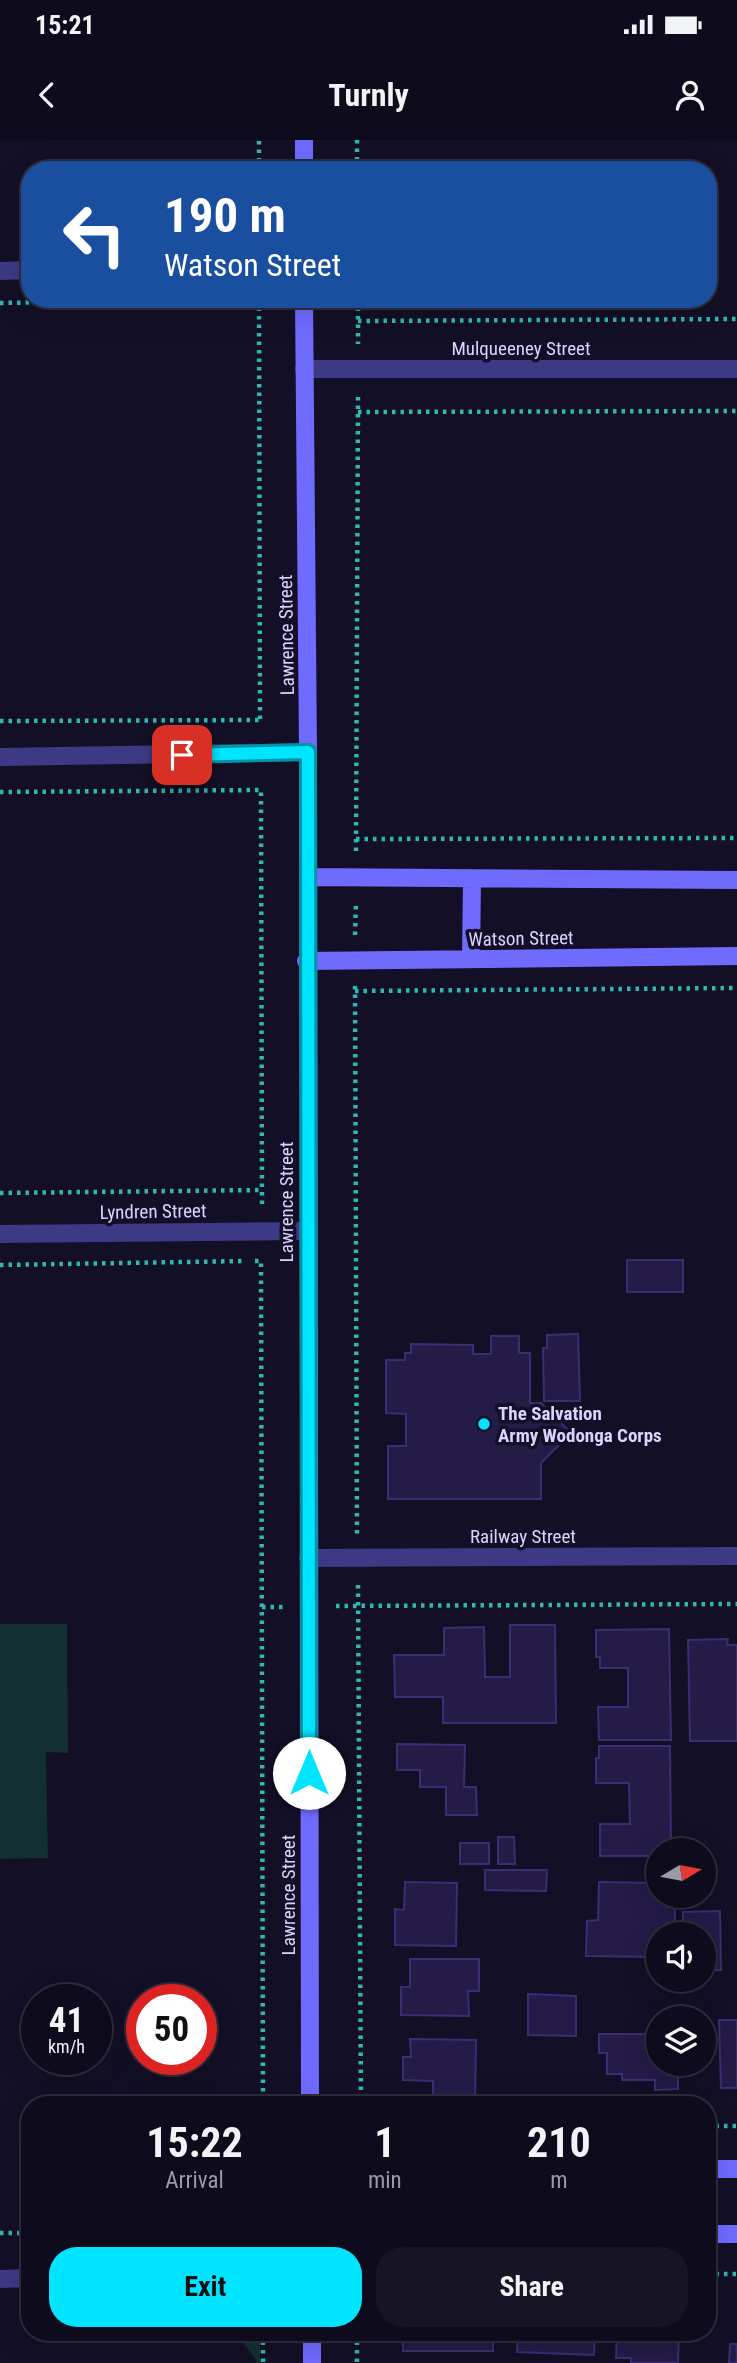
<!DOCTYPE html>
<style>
body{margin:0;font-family:"Roboto Condensed",sans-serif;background:#171425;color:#f1f3f6;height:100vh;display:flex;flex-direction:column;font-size:26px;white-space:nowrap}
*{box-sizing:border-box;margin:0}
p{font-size:23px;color:#9b9ba3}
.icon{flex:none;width:38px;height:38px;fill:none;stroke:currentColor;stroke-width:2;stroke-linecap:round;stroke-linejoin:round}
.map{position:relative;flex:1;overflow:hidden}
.details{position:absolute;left:21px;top:1956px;width:695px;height:245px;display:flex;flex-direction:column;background:#0e0b1c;border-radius:28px;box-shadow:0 7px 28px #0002,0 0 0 2px #2e2b3b}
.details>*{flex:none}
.hud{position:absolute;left:21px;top:21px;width:696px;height:147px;border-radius:28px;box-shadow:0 7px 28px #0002,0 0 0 2px #2e2b3b;background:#1a4fa0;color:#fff;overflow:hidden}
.needle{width:46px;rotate:80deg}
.tools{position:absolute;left:646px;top:1698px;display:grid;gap:14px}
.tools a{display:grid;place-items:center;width:70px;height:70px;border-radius:50%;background:#0e0b1c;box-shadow:0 7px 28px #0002,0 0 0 2px #2e2b3b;font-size:35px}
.speed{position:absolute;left:21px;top:1844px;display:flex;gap:14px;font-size:35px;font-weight:700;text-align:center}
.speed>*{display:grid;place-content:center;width:91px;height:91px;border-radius:50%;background:#0e0b1c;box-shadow:0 7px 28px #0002,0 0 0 2px #2e2b3b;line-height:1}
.speed small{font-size:18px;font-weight:400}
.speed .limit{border:10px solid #d22;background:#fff;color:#111}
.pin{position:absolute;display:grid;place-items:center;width:60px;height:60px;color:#fff;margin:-30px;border-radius:14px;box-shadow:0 4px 10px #0006}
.me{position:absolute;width:77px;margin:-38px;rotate:0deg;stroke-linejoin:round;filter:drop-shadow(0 0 5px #0008)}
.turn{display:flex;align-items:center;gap:24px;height:147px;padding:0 28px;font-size:32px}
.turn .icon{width:91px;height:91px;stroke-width:2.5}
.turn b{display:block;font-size:49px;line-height:60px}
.eta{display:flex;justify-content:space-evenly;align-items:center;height:119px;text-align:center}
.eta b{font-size:42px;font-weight:700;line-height:49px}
.primary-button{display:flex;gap:14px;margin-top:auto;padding:14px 28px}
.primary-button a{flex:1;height:80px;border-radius:28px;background:#00e5ff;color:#111;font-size:28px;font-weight:700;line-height:80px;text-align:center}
.primary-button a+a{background:#171425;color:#f1f3f6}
.status{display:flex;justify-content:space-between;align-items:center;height:49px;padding:0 35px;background:#0e0b1c;direction:ltr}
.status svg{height:19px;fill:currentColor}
header{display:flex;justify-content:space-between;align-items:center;height:91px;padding:0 28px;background:#0e0b1c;font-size:32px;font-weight:700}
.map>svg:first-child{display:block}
.green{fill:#12302f}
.building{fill:#241b47;stroke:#3b2d73;stroke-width:2}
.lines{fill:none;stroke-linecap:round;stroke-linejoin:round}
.path{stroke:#2fb8b0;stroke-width:4.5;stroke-dasharray:3.5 5;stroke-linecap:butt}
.street{stroke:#3d3a85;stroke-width:18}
.secondary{stroke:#6f6bff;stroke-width:18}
.route-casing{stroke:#0095a6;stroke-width:18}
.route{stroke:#00e5ff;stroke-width:12}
.poi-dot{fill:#00e5ff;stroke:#130f26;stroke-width:2.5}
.labels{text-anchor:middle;stroke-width:7;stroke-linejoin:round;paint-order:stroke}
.street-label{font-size:19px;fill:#d9d4ff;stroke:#130f26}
.poi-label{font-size:19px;font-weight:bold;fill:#d9d4ff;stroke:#130f26;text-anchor:start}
</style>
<div class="status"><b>15:21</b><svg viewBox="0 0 49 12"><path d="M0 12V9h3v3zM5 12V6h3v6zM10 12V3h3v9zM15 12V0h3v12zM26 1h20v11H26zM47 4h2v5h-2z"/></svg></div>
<header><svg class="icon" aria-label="back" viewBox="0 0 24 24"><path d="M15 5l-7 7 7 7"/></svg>Turnly<svg class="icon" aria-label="person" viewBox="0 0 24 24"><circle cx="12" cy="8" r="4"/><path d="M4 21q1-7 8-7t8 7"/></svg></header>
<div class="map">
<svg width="737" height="2223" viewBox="0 0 737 2223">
<rect width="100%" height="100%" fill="#130f26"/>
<path class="green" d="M0,1484H67L68,1613L46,1612L48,1718L0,1719Z
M128,2193H260V2223H257C253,2215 247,2206 240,2201C213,2187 159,2195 128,2195Z"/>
<path class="building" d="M627,1120H683V1152H627Z
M578,1194L580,1261H544L543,1208H547V1195Z
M491,1196H519V1213H530V1263H541L571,1293L541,1323V1359H388V1306H406V1274L386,1273V1220H405V1213H411V1204L473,1205V1214H491Z
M510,1485H555L556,1583H443V1557H395L394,1515H444V1488L484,1487L485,1537H510Z
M669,1489L671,1600H599L598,1567H628V1528H600V1517H596V1490Z
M728,1499L727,1505H737V1601H690L688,1500Z
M397,1604L465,1605L464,1647H476L477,1675H446V1647H420V1630H397Z
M599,1606H670L671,1710H658V1716H600V1684H630L629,1643H596V1618H599Z
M498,1697H514L515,1724H498Z
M460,1703H489V1724H460Z
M485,1730H547L546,1751L485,1750Z
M405,1742L457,1743L456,1806L395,1805V1769L404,1770Z
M599,1742L658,1743V1755H675V1794H658V1831L657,1817L586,1816L587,1781L598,1780Z
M720,1771L721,1830H704V1794H683V1772Z
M410,1819H479V1851H468L469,1876L401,1875V1847H410Z
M528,1854L576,1856V1896L528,1895Z
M719,1880H737V1948H721Z
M599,1894H658V1923H678V1949L655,1950V1940H622V1934H607V1913H599Z
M410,1899L476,1900L475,1965L433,1964V1941L403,1940V1917H411Z
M402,2193H493V2211H403Z
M518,2193H595L594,2215L517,2212Z
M617,2193H679L678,2223H631V2218H616Z
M730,2204H737V2223H729Z"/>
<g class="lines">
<path class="path" d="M357,0V30
M259,30V0
M259,159L260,579
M358,159V204
M0,163L242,159
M358,181L737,179
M358,272L737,271
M0,581L260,580
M0,652L261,650L262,1064
M356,699L737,698
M356,711L358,255
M355,795L356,762
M355,846L357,1394
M355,851L737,848
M0,1053L262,1050
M255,1121H261L263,1965
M0,1125L246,1121
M358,1445L361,1965
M336,1466L737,1464
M262,1467H285
M707,1986H737
M0,2093H30
M707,2134H737
M263,2193V2223
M357,2193V2223"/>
<path class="street" d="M0,131L30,130
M304,229H737
M0,617L308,612
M0,1094L307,1091
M308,1418L737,1416
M0,2139L30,2138"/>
<path class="secondary" d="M304,30V0
M304,159L308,612L310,1965
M308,737L737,740
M471,819L472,740
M306,821L737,816
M707,2029H737
M707,2094H737
M312,2193V2223"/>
</g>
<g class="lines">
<g class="route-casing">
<path id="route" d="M182,615L308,612L309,1633"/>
</g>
<use href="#route" class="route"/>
</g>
<circle class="poi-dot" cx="484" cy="1284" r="7"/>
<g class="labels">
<g class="street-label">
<text x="521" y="215">Mulqueeney Street</text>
<text transform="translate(286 495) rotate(-91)" y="7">Lawrence Street</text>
<text transform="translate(521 798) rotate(-1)" y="7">Watson Street</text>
<text transform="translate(286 1062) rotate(-90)" y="7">Lawrence Street</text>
<text transform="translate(153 1071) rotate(-1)" y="7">Lyndren Street</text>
<text x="523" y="1403">Railway Street</text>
<text transform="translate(288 1755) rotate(-90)" y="7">Lawrence Street</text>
</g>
<g class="poi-label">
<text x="498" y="1280">The Salvation<tspan x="498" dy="22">Army Wodonga Corps</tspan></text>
</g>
</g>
</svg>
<div class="tools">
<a><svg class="needle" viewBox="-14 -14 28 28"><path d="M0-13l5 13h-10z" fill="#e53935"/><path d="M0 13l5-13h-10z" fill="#9b9ba3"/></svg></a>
<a><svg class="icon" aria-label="sound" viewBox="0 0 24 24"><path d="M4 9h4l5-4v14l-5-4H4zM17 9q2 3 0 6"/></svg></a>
<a><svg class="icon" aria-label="layers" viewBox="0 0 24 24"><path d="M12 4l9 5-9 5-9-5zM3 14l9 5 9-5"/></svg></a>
</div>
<div class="speed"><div>41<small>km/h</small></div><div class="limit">50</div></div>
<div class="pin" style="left:182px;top:615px;background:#d93025"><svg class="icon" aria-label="arrive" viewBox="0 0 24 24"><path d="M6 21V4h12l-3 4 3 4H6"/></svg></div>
<svg class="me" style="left:309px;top:1633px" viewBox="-20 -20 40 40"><circle r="19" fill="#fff"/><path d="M0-13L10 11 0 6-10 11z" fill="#00e5ff"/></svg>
<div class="hud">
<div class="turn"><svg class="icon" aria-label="left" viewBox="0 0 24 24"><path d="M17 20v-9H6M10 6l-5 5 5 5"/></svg><div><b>190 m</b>Watson Street</div></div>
</div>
<section class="details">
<div class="eta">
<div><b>15:22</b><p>Arrival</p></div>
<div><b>1</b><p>min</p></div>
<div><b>210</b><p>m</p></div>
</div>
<div class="primary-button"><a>Exit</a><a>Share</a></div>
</section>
</div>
